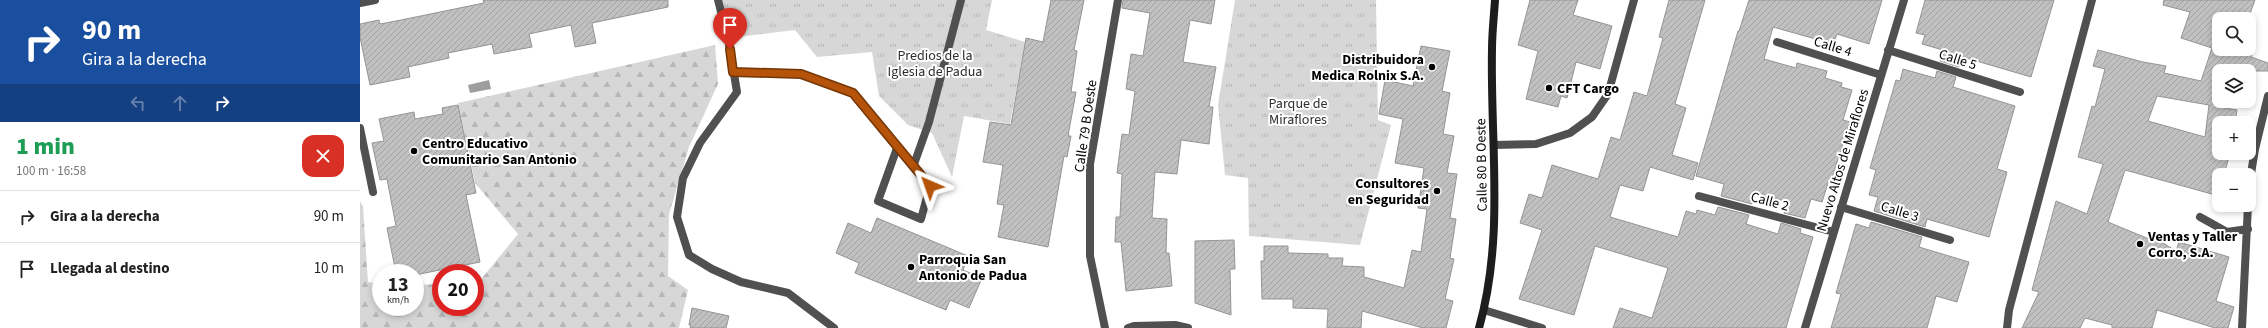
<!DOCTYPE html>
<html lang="es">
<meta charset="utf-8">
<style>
body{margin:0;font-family:"Source Sans 3",sans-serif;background:#f2f2f2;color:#222;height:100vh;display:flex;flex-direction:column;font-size:15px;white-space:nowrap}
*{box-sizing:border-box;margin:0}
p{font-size:13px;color:#767676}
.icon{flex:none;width:22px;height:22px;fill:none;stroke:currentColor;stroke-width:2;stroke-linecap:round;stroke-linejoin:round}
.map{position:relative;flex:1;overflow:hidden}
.sheet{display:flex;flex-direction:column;background:#fff;width:360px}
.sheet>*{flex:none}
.top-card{background:#1a4fa0;color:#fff;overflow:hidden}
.buttons{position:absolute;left:1852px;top:12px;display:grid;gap:8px}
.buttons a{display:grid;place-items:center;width:44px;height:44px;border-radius:8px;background:#fff;box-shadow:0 2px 6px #0003;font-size:20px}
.speed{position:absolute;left:12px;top:264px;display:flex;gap:8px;font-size:20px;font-weight:700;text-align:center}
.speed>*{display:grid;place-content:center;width:52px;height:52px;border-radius:50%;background:#fff;box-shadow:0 2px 6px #0003;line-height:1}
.speed small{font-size:10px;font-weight:400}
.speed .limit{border:6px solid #d22;background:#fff;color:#111}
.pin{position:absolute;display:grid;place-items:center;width:34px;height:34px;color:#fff;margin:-41px -17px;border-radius:50% 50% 50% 0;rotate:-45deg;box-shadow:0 0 4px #0007}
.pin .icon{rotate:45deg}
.me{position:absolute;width:44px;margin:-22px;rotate:317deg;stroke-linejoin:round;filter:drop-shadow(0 0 3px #0008)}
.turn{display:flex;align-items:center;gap:14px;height:84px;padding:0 16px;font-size:18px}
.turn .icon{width:52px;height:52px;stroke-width:2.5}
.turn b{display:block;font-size:28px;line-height:34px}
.lanes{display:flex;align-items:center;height:38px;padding:0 16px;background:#0003;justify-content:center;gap:20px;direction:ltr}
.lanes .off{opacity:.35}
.round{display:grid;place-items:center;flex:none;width:42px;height:42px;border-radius:12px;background:#f2f2f2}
.overview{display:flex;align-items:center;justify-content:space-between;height:68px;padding:0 16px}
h1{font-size:24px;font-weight:800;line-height:30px;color:#1e9e55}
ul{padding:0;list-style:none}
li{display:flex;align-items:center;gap:12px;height:52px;padding:0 16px;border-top:1px solid #e0e0e0}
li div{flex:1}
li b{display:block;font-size:15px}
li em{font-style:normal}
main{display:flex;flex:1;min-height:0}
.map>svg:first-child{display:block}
.forest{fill:url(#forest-firs)}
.park{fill:url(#park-tufts)}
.water{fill:#9e9e9e}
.building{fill:url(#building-hatch);stroke:#949494;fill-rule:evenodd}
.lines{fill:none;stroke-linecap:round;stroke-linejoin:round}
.lane{stroke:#505050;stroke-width:8}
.street{stroke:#505050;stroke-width:8}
.secondary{stroke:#1d1d1d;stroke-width:8}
.route-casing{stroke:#753606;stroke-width:10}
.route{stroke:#b45309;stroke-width:7}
.poi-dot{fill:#000;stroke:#fff;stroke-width:1.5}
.labels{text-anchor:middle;stroke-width:4;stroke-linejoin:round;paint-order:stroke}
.street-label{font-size:14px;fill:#000;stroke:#fff}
.park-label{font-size:14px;fill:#2e2e2e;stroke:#fff}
.poi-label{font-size:14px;font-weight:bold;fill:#000;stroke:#fff;text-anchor:start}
</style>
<main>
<section class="sheet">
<div class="top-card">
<div class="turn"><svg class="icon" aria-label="right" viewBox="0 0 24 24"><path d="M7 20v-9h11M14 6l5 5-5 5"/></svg><div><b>90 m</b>Gira a la derecha</div></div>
<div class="lanes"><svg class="icon off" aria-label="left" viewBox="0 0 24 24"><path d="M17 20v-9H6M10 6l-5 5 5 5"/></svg><svg class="icon off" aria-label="ahead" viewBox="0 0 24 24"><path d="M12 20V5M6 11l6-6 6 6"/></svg><svg class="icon" aria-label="right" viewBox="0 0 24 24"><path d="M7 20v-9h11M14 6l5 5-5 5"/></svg></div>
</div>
<div class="overview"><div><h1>1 min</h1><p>100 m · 16:58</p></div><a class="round" style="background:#d93025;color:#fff"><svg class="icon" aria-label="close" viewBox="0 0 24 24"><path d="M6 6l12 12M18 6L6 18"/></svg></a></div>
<ul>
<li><svg class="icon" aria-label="right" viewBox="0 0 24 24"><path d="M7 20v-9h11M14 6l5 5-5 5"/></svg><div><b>Gira a la derecha</b></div><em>90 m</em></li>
<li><svg class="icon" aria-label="arrive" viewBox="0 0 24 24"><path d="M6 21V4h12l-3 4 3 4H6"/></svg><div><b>Llegada al destino</b></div><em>10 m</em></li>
</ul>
</section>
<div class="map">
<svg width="1908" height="328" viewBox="0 0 1908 328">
<defs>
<pattern id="forest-firs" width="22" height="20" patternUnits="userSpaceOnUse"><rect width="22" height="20" fill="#d7d7d7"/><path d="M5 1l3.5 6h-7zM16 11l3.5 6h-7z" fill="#b7b7b7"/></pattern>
<pattern id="park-tufts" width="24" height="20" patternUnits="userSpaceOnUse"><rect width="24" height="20" fill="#d7d7d7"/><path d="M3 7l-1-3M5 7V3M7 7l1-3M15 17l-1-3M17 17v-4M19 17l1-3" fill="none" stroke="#b7b7b7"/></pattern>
<pattern id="building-hatch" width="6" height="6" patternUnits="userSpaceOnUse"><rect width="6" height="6" fill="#c0c0c0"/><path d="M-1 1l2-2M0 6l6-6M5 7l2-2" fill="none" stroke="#a3a3a3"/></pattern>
</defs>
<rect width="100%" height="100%" fill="#fff"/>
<path class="forest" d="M355,45L358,84L329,147L309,214L308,276L328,290L319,328H0V201L3,207L8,282L21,284V307H55V285L81,284V307H115V283H118L158,234L115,183L98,103Z"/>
<path class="park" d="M358,0H632L626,30L665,42L650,124L604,116L592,177L572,133L548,125L519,96L512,52L457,57L435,30L368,38Z
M875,0H1016L1018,120L1031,125L1000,245L889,236L888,178L865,175L858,105Z"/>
<path class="water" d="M129,80L131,89L110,93L108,85Z"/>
<path class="building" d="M123,0H308V7L232,23L236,43L215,47L211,25L169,34L172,47L134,54L132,44L88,53L89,58L48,67L50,77L10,85L0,37V24L19,20L20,24L41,20L124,3Z
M691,0H724L714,50L717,51L711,92H716L708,136H711L707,157L704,156L688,247L638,237L644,205L637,204L643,165L623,162L630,122L651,125L666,38L683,42Z
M763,0H855L851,24L830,20L823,62L856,67L849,107H853L849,144L821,140L817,174L795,172L792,218L807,219L806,253H809L812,286L766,291L761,242H755L756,217H760L762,174L757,173L762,134L769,135L775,91L766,89L771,54L783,56L790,13L762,8Z
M1170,0H1218L1213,15L1252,26L1240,69L1216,62L1207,98L1201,96L1198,107L1166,99L1178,51L1158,45Z
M1309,0H1345L1315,104L1326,108L1312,155L1338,163L1333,180L1290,167L1283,191L1260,185L1250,217L1318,237L1326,211L1336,214L1337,210L1355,215L1358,207L1389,215L1386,224L1418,234L1421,223L1441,229L1440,233L1453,237L1426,328H1253L1260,308L1292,318L1308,268L1235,246L1214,315L1159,299L1182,230L1160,223L1169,194L1182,198L1192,165L1238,179L1251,137L1260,140L1274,92L1287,96L1303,38L1299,37Z
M1389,0H1522L1509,44L1477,34L1473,44L1413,27L1404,59L1436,68L1437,63L1467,71L1465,78L1482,83L1481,87L1492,90L1483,120L1490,122L1471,181L1469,180L1462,202L1451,199L1445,218L1424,213L1427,202L1396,192L1392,204L1361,196L1364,184L1336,176L1378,31H1379Z
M1565,0H1694L1671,77L1603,57L1599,67L1580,61L1583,50L1562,44L1565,35L1556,33Z
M1804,0H1895L1888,19H1859V49H1894L1891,57L1908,63V71H1859V107L1877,110L1875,123H1859V153H1870L1864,175H1859V196L1765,170L1748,222L1789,239L1790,235L1816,251L1819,242L1869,257L1856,301L1874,307L1868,328H1855L1797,310L1792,328H1752V325L1725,318L1720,328H1662L1679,292L1672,290L1696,201L1727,214L1743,164L1718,157L1732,106L1735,107L1745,69L1733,66L1738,50L1783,62L1806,66L1804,73L1841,81L1852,48L1821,38L1830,12L1803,5ZM1797,96L1849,105L1845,137L1788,121Z
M1061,46L1090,51L1082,91L1090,93L1083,134L1094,136L1087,173L1097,174L1090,218L1096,219L1090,258L1094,259L1085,299L1093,301L1086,328H1063L1002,311L1001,328H967L968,309L933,308V299H902L901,261H904V246H928V253L968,254V258H983L982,266L1004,267V277L1044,288L1052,250L1061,252L1067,209L1058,208L1064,168L1035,163L1043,119L1019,114L1025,80L1053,86Z
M1543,69L1575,78L1577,71L1596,77L1593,87L1655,106L1637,169L1647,172L1629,237L1567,219L1565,227L1514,211L1518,197L1509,195L1516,170L1510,168L1536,80L1540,81Z
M98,105L116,193L106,195L120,262L55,275V273H36L27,228L36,226L27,179L20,180L12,143L24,141L19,119L54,112L55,119L83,114L82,108Z
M517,218L608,256L603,270L622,278L609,308L590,300L586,310L495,273L499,263L476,253L488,223L511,233Z
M1511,222L1562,237L1559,247L1609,262L1597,302L1576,296L1567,328H1471L1481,294L1476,293L1496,224L1509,228Z
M874,240L875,269H870L871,315L835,303V241Z
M332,308L369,316L366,328H330L331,325H329Z"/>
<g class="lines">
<path class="lane" d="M358,0L368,38L377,92L340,143L323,178L317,217L329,255L352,269L381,282L428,293L474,328
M373,72L441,74L493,93L553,167L569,122L601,0
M0,128L13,192
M537,148L518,201L561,219L570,186L553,167
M1840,217L1867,232L1888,229"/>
<path class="street" d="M0,3L15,0
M1417,42L1521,75
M1528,50L1660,92
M1134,145L1176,144L1210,133L1232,117L1248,94L1274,0
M1889,186L1895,149L1908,96
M1339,196L1474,232
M1481,207L1590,240
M1124,310L1182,328
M745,328L730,256V164L758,0
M768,328L774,326L815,325L828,328
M1445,328L1544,0
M1647,328L1649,310L1732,0
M1882,328L1888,205"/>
<path class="secondary" d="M1119,328C1145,236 1130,143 1132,49C1132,33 1134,16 1135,0"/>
</g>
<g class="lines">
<g class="route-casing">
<path id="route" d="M370,49L373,72L441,74L493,93L570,186"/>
</g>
<use href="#route" class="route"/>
</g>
<g class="poi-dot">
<circle cx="1072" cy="67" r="4"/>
<circle cx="1189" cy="88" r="4"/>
<circle cx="54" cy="151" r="4"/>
<circle cx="1077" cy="191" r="4"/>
<circle cx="1780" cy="244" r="4"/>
<circle cx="551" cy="267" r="4"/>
</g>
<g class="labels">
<g class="street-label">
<text transform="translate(1473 46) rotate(17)" y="5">Calle 4</text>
<text transform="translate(1598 59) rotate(18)" y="5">Calle 5</text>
<text transform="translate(725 126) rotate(-82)" y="5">Calle 79 B Oeste</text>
<text transform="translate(1482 160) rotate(-73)" y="5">Nuevo Altos de Miraflores</text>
<text transform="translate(1121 165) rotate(-91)" y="5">Calle 80 B Oeste</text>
<text transform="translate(1410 201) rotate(15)" y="5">Calle 2</text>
<text transform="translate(1540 211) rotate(17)" y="5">Calle 3</text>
</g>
<g class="park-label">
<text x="575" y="60">Predios de la<tspan x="575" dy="16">Iglesia de Padua</tspan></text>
<text x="938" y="108">Parque de<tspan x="938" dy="16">Miraflores</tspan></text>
</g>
<g class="poi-label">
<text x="1064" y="64" text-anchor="end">Distribuidora<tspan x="1064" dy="16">Medica Rolnix S.A.</tspan></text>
<text x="1197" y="93">CFT Cargo</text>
<text x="62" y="148">Centro Educativo<tspan x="62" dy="16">Comunitario San Antonio</tspan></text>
<text x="1069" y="188" text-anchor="end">Consultores<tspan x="1069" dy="16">en Seguridad</tspan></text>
<text x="1788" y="241">Ventas y Taller<tspan x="1788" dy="16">Corro, S.A.</tspan></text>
<text x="559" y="264">Parroquia San<tspan x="559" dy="16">Antonio de Padua</tspan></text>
</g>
</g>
</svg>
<div class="buttons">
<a><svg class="icon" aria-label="search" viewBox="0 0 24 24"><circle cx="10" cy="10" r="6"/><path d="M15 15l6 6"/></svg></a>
<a><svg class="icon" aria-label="layers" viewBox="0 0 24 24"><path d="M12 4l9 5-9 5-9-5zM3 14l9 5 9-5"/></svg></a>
<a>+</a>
<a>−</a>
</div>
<div class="speed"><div>13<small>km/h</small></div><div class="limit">20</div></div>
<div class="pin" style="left:370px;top:49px;background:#d93025"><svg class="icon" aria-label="arrive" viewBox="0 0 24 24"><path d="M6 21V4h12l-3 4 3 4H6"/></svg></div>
<svg class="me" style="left:570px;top:186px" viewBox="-20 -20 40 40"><path d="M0-17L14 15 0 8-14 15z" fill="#b45309" stroke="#fff" stroke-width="4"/></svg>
</div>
</main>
